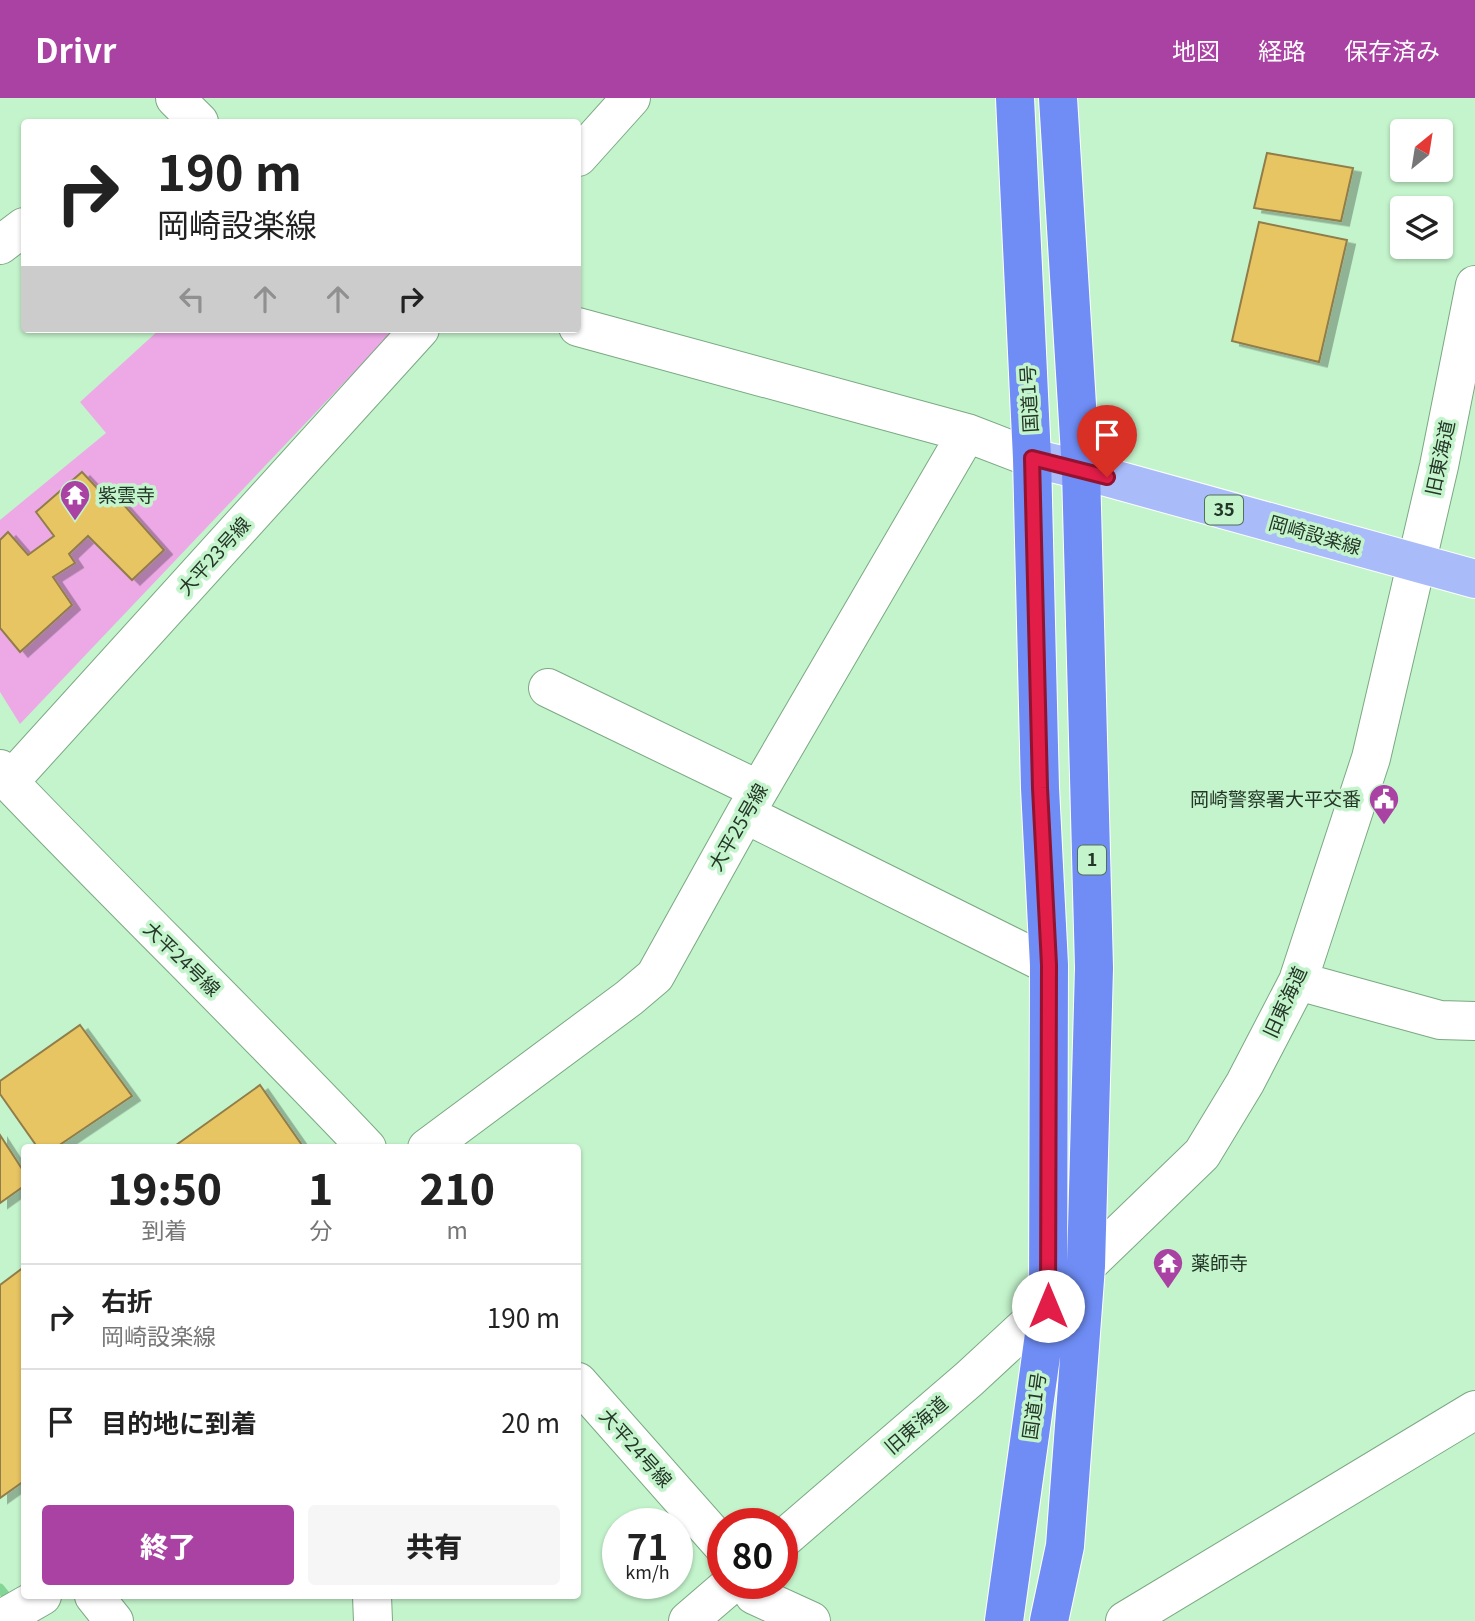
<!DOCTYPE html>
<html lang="ja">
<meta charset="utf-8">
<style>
body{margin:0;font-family:Georgia,"Noto Sans JP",serif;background:#f6f6f6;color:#222;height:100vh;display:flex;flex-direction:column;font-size:26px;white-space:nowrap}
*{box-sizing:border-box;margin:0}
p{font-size:23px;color:#767676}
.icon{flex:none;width:38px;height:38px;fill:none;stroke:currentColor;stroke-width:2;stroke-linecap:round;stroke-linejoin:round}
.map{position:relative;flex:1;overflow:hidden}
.side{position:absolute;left:21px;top:1046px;width:560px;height:455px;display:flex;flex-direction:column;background:#fff;border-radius:7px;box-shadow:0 2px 5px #0004}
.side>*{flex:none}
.top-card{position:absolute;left:21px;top:21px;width:560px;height:214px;border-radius:7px;box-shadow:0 2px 5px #0004;background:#fff;color:#222;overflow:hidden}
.needle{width:46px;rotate:30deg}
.buttons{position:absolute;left:1390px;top:21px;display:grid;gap:14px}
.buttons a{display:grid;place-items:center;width:63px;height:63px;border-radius:7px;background:#fff;box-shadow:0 2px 5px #0004;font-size:35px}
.speed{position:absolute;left:602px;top:1410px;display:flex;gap:14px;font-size:35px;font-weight:700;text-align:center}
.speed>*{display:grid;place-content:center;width:91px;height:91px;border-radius:50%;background:#fff;box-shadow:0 2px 5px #0004;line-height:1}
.speed small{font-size:18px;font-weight:400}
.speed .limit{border:10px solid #d22;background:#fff;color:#111}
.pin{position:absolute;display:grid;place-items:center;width:60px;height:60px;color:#fff;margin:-72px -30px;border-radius:50% 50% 50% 0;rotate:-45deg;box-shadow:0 0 7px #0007}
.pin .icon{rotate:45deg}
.me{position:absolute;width:77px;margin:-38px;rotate:0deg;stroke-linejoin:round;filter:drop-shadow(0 0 5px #0008)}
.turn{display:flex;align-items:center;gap:24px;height:147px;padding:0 21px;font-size:32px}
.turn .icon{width:91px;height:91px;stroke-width:2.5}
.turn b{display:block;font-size:49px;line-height:60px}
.lanes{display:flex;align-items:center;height:66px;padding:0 21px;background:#0003;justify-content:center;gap:35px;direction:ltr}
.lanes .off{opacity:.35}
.eta{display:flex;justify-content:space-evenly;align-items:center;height:119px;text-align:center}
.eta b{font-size:42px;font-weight:800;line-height:49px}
.cta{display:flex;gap:14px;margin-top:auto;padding:14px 21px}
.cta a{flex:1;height:80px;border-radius:7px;background:#aa42a4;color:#fff;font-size:28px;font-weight:800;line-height:80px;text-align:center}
.cta a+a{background:#f6f6f6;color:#222}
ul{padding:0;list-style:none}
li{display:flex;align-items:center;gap:21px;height:105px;padding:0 21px;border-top:2px solid #e0e0e0}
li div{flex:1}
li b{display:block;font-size:26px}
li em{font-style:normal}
header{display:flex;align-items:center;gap:42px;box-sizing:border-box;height:98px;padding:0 35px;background:#aa42a4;color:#fff}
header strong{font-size:33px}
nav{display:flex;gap:38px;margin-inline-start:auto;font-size:24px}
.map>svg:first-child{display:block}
.green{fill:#eca9e6}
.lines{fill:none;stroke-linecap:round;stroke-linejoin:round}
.stream{stroke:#83d695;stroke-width:9}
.building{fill:#e8c564;stroke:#907d4a;stroke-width:2;filter:url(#shadow)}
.minor-casing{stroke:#7ba883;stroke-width:40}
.major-casing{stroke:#fff;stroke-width:40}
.highway-casing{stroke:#fff;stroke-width:40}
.minor{stroke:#fff;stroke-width:38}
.major{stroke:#a9bbf9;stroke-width:38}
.highway{stroke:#6f8df5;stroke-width:38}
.route-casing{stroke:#92132f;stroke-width:18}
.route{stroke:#e11d48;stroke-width:12}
.labels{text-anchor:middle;stroke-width:7;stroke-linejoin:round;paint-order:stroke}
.shield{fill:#c4f4cc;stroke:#546f58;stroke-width:2}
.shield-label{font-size:18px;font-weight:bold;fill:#243627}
.street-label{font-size:19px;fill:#243627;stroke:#c4f4cc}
.poi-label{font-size:19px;fill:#243627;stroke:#c4f4cc;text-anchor:start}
</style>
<header>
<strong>Drivr</strong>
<nav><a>地図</a><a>経路</a><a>保存済み</a></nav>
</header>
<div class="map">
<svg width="1475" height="1523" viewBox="0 0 1475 1523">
<defs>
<filter id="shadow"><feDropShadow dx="8" dy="4.5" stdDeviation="0" flood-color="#0004"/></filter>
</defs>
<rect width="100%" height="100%" fill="#c4f4cc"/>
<path class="green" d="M160,231H395L20,626L0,594V422L106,335L80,304Z"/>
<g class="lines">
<path class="stream" d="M0,1490L12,1505"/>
</g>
<path class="building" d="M1267,55L1353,70L1341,123L1254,110Z
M1259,124L1347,142L1319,264L1232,243Z
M82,374L110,404L115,397L164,452L132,482L88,438L69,456L75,465L53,479L72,507L20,554L0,530V442L8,434L28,457L54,438L36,414Z
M80,927L132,998L55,1050H38L0,996V983Z
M260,987L304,1050H172Z
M0,1037L24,1074V1088L0,1105Z
M24,1169V1383L0,1400V1187Z"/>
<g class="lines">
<g class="minor-casing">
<path id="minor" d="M175,0L199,24
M578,59L631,0
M0,147L24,129
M578,229L967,335L1032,360
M548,590L759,692
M0,671L9,684C127,807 250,926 367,1050
M9,684L420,231
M745,716L1049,867
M1298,883L1440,922L1475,923
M427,1050L629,900L655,878L745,716L967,335
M578,1284L723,1448
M782,1442L969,1281L1048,1208L1086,1168L1202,1056L1245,985L1298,883L1371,660L1439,368L1475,187
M750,1486L754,1497L811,1523
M94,1498L114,1523
M372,1498L373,1523
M0,1522L42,1498
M688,1523L731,1486
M1125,1523L1475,1312"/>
</g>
<g class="major-casing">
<path id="major" d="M1032,360L1081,372L1475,481"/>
</g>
<g class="highway-casing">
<path id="highway" d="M1004,1523L1048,1208L1049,867L1040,690L1032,360L1015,0
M1049,1523L1065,1448L1086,1168L1094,870L1081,372L1058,0"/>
</g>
<use href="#minor" class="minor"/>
<use href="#major" class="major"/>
<use href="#highway" class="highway"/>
</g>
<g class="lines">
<g class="route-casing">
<path id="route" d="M1048,1208L1049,867L1040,690L1032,360L1107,379"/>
</g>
<use href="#route" class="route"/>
</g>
<defs>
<g id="temple-pin" transform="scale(1.575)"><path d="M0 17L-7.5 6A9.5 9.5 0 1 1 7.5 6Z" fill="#aa42a4" stroke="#c4f4cc"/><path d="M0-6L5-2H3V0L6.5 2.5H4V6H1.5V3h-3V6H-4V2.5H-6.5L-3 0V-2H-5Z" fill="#fff"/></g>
<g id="civic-pin" transform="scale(1.575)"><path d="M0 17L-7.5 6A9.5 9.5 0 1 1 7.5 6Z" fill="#aa42a4" stroke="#c4f4cc"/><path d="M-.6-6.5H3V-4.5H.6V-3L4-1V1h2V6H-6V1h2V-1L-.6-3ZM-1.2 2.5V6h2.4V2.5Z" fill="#fff"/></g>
</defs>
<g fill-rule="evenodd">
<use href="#temple-pin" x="75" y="397"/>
<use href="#civic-pin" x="1384" y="701"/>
<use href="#temple-pin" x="1168" y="1165"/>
</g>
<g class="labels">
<g class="shield">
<rect x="1205" y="397.5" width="38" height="29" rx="5"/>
<rect x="1078" y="747.5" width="28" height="29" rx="5"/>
</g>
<g class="shield-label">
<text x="1224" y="418">35</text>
<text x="1092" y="768">1</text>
</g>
<g class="street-label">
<text transform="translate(1029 301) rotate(-93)" y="7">国道1号</text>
<text transform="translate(1440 360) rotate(-78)" y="7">旧東海道</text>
<text transform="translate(1315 437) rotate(16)" y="7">岡崎設楽線</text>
<text transform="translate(214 458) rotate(-48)" y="7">大平23号線</text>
<text transform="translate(738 729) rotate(-60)" y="7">大平25号線</text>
<text transform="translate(182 861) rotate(44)" y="7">大平24号線</text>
<text transform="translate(1285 904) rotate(-65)" y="7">旧東海道</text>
<text transform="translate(1034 1308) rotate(-82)" y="7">国道1号</text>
<text transform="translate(916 1327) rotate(-41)" y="7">旧東海道</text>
<text transform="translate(636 1350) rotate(48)" y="7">大平24号線</text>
</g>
<g class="poi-label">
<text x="98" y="404">紫雲寺</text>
<text x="1361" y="708" text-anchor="end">岡崎警察署大平交番</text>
<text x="1191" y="1172">薬師寺</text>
</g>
</g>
</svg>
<div class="buttons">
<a><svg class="needle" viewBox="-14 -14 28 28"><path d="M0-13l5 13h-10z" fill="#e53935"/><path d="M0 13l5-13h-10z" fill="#767676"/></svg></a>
<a><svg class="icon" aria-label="layers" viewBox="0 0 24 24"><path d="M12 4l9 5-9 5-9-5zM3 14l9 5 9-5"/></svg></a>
</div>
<div class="speed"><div>71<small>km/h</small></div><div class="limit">80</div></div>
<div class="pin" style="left:1107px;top:379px;background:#d93025"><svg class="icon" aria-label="arrive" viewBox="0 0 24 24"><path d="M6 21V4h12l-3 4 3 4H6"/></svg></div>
<svg class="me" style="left:1048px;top:1208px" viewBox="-20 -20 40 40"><circle r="19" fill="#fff"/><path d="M0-13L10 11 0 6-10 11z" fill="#e11d48"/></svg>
<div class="top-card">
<div class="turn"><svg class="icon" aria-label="right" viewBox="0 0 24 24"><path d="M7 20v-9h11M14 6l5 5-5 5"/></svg><div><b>190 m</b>岡崎設楽線</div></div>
<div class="lanes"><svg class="icon off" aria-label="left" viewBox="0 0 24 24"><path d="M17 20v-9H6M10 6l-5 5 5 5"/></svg><svg class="icon off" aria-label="ahead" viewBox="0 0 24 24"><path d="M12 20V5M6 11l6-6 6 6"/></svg><svg class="icon off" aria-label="ahead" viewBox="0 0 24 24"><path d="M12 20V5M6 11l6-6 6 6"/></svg><svg class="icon" aria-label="right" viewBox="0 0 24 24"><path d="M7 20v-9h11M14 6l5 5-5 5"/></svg></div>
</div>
<section class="side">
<div class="eta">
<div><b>19:50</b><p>到着</p></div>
<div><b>1</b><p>分</p></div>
<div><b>210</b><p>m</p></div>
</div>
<ul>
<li><svg class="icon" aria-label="right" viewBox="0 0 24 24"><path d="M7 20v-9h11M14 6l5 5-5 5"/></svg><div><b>右折</b><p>岡崎設楽線</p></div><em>190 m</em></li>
<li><svg class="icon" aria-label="arrive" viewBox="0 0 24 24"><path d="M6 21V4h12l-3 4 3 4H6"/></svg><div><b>目的地に到着</b></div><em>20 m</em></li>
</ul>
<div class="cta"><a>終了</a><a>共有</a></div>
</section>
</div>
